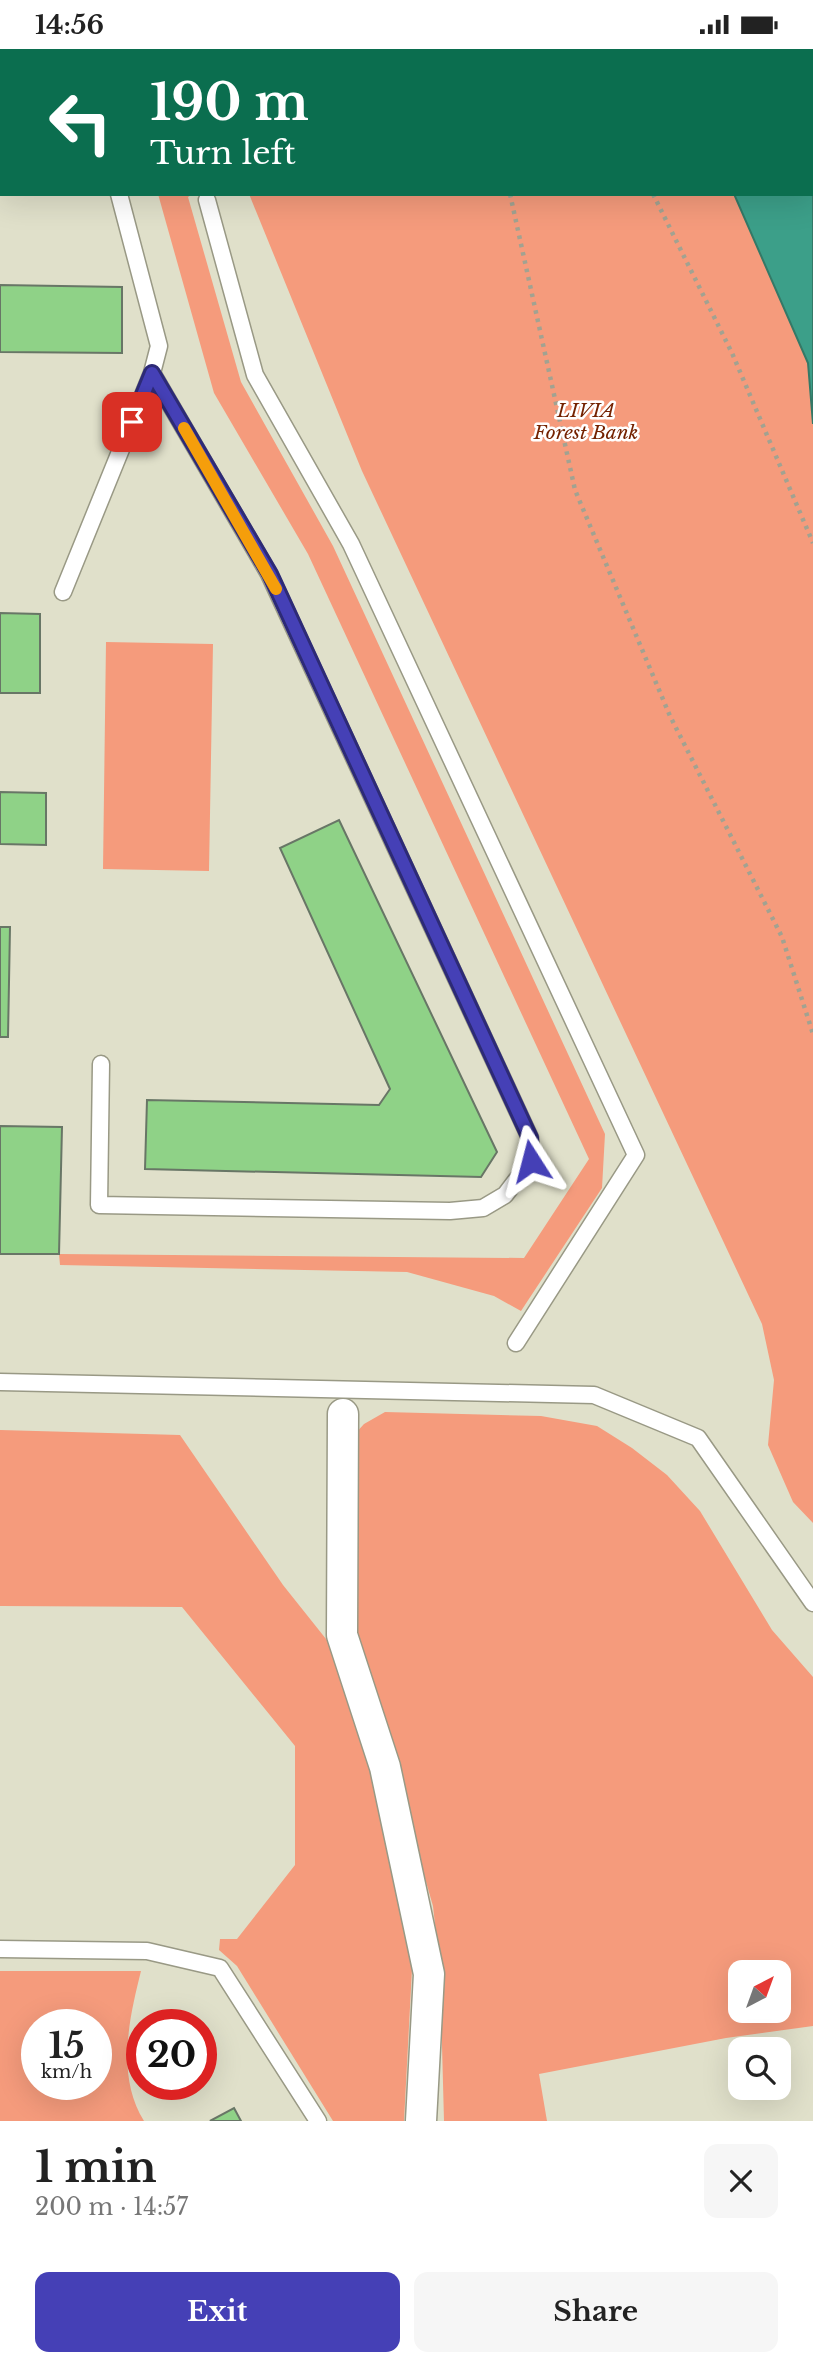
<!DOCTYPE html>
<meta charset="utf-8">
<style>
body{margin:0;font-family:"Libre Baskerville",serif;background:#f6f6f6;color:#222;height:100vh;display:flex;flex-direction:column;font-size:26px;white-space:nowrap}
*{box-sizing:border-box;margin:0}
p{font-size:23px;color:#767676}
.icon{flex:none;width:38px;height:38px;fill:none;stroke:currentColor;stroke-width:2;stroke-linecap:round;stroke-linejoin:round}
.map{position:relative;height:2072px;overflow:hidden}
.drawer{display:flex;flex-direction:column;background:#fff;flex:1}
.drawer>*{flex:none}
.guide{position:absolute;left:0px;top:0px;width:814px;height:147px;box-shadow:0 7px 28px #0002;background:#0b6e4f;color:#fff;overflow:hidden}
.needle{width:46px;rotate:41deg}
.buttons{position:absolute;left:728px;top:1911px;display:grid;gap:14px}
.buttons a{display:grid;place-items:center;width:63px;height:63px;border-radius:14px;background:#fff;box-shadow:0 7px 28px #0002;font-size:35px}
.speed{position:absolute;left:21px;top:1960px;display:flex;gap:14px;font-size:35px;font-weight:700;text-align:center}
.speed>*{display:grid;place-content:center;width:91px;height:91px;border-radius:50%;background:#fff;box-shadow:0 7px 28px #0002;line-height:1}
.speed small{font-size:18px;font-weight:400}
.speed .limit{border:10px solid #d22;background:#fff;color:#111}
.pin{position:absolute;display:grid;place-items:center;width:60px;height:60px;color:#fff;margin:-30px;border-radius:14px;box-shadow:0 4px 10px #0006}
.me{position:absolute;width:77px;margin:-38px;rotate:351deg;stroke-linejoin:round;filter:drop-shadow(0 0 5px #0008)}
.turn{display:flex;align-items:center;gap:24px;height:147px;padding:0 35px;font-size:32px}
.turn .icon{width:91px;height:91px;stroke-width:2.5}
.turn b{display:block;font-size:49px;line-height:60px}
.round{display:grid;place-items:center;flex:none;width:74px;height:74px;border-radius:14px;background:#f6f6f6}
.summary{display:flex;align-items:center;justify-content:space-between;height:119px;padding:0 35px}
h1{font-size:42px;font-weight:700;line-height:52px}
.button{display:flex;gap:14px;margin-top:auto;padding:14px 35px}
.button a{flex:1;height:80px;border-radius:14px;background:#4540b6;color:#fff;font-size:28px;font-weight:700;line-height:80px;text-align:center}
.button a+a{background:#f6f6f6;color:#222}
.status{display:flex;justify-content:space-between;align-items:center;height:49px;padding:0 35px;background:#fff;direction:ltr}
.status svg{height:19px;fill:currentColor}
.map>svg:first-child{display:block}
.green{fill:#f59b7c;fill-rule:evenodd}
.water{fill:#3c9f89;stroke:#347967;stroke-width:2}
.building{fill:#8fd287;stroke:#687666;stroke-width:2}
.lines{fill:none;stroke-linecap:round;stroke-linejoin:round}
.lane-casing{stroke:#999985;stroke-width:19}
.street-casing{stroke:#999985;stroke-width:33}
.path{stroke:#a2a291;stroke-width:4.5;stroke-dasharray:3.5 5;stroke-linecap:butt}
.lane{stroke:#fff;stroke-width:16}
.street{stroke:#fff;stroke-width:30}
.route-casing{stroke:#2d2a76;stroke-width:18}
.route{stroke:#4540b6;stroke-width:12}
.slow{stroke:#f59e0b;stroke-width:12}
.labels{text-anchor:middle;stroke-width:5;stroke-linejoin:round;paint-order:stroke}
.park-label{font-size:19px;font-style:italic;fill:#742200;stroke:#fff}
</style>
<div class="status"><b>14:56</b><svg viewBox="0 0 49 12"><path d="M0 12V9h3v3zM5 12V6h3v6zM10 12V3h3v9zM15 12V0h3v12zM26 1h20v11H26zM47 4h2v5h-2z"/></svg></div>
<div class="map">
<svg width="813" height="2072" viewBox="0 0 813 2072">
<rect width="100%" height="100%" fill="#e0e0ca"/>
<path class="green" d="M117,0H669L670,2H118Z
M158,145H193L188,148L241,333L333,497L605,1085L602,1139L521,1262L494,1247L407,1223L60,1216L59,1205L524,1209L589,1110L308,505L214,344Z
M249,145H734L808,314L813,375V1474L793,1453L768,1396L774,1331L762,1275L362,422Z
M106,593L213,595L209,822L103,820Z
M385,1363L541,1367L597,1377L632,1399L667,1426L700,1462L772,1581L813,1628V1977L726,1989L539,2025L547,2072H444L440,1921L433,1857L356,1589L354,1386L364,1375ZM740,1923H779V1962H740Z
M0,1381L180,1386L283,1536L330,1595L371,1717L413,1901L404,2072H333L237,1917L219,1901L220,1890H237L295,1816V1697L182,1558L0,1557Z
M0,1922H141C129,1970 116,2027 144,2072H0ZM37,1976H96V2035H37Z"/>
<path class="water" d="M812,119L813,121V375L808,314L734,145H812Z"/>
<path class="building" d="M0,236L122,238V304L0,303Z
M0,564L40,565V644H0Z
M0,743L46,744V796L0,795Z
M339,771L497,1103L481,1128L145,1120L147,1051L379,1056L390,1040L280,799Z
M0,878H10L8,988H0Z
M0,1077L62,1078L59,1205H0Z
M234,2059L241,2072H210Z"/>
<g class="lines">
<g class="lane-casing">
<path id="lane" d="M62,0L64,2
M207,151L255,326L351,495L636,1106L516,1294
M63,543L152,324L159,297L119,145
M101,1015L99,1156L450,1162L483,1159L505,1146L531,1112L530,1089L269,525L152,324
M0,1333L594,1346L698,1389L813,1554
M0,1900L147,1902L220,1919L318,2072"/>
</g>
<g class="street-casing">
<path id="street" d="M343,1365L342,1586L385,1718L429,1925L421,2072"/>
</g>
<path class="path" d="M470,0V2
M582,0L583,2
M812,2L813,4
M510,145L575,441L670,667L782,888L813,985
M653,145L732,304L813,494"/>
<use href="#lane" class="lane"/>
<use href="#street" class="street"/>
</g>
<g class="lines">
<g class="route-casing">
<path id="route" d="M132,373L152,324L270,525L530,1089L531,1112"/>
</g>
<use href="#route" class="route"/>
<path class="slow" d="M184,379L276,540"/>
</g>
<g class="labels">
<g class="park-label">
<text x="586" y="368">LIVIA<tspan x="586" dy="22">Forest Bank</tspan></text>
</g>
</g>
</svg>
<div class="buttons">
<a><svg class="needle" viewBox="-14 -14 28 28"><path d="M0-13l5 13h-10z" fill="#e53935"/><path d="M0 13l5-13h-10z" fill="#767676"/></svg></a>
<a><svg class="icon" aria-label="search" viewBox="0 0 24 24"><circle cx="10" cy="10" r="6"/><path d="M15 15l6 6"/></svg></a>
</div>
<div class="speed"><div>15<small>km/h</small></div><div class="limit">20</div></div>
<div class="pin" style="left:132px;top:373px;background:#d93025"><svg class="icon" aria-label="arrive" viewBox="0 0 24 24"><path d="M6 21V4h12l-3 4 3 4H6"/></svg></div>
<svg class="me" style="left:531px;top:1112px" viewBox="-20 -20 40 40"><path d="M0-17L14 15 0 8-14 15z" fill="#4540b6" stroke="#fff" stroke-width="4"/></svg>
<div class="guide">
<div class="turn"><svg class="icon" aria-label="left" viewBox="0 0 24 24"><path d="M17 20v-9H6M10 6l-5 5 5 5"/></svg><div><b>190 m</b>Turn left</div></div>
</div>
</div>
<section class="drawer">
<div class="summary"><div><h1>1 min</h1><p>200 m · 14:57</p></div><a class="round"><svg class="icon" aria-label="close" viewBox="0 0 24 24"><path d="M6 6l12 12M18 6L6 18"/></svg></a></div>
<div class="button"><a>Exit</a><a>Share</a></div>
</section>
